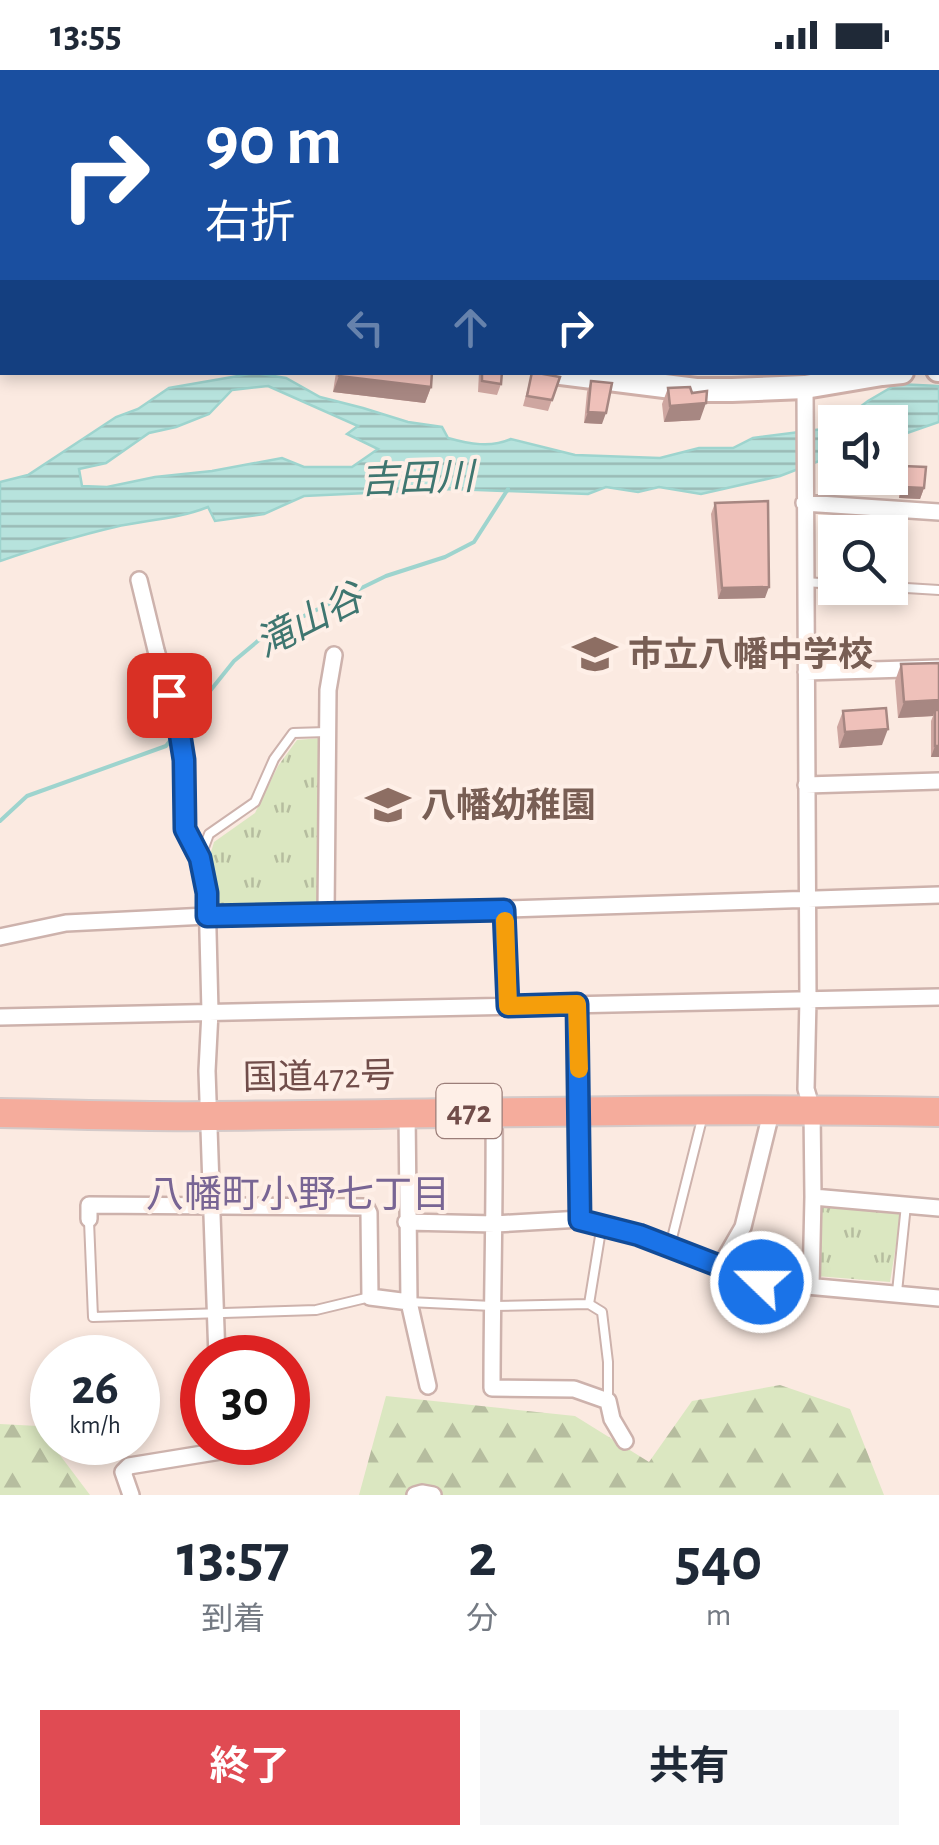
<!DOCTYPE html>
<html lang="ja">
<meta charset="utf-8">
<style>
body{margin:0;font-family:"Alegreya Sans","Noto Sans JP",sans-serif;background:#f6f6f7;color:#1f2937;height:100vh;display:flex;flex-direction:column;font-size:38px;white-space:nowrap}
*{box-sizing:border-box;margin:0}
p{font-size:32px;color:#747a83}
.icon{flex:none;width:55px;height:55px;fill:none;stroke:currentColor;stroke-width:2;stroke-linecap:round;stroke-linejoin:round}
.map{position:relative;height:1425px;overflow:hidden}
.sheet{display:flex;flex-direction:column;background:#fff;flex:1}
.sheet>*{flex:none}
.top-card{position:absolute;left:0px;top:0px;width:940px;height:305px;box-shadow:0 5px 15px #0003;background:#1a4fa0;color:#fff;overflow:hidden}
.controls{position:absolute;left:818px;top:335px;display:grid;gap:20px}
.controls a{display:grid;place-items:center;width:90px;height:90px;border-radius:0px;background:#fff;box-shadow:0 5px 15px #0003;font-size:50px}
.speed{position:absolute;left:30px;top:1265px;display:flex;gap:20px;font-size:50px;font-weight:700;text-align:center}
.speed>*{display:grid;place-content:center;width:130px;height:130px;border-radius:50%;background:#fff;box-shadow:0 5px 15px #0003;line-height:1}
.speed small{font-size:25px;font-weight:400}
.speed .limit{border:15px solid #d22;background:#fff;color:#111}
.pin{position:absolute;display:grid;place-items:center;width:85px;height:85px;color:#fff;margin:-42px;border-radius:20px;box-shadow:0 5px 15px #0006}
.me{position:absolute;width:110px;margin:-55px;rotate:292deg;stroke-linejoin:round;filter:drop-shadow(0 0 8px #0008)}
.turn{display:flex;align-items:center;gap:35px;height:210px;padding:0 40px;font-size:45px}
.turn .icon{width:130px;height:130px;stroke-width:2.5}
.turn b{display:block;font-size:70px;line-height:85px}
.lanes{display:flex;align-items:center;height:95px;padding:0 40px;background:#0003;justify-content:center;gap:50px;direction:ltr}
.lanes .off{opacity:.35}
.eta{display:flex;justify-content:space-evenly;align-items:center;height:170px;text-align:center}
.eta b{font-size:60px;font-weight:700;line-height:70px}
.action{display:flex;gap:20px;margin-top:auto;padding:20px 40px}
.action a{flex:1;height:115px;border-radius:0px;background:#e04b53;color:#fff;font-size:40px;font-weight:700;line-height:115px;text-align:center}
.action a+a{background:#f6f6f7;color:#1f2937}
.status{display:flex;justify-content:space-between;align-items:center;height:70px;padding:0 50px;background:#fff;direction:ltr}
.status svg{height:28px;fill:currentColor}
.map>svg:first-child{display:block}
.grass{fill:url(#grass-tufts)}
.forest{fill:url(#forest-firs)}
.water{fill:url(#water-rules);stroke:#9ed4ce;stroke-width:2.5;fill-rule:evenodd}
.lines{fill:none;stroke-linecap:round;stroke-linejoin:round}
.stream{stroke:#9ed4ce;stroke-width:4}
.service-casing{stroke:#cdb2ac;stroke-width:12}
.minor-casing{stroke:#cdb2ac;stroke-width:20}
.secondary-casing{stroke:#d0b0a9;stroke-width:28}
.trunk-casing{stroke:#d4cac9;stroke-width:32}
.service{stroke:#fff;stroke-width:8}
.minor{stroke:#fff;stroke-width:15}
.secondary{stroke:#fff;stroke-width:22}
.trunk{stroke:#f5ac9c;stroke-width:28}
.wall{fill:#cea6a0}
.shaded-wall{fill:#a78782}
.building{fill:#efc1ba;stroke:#a78782;stroke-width:2.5}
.route-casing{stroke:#114b97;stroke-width:25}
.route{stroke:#1a73e8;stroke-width:18}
.slow{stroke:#f59e0b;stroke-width:18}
.labels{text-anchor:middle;stroke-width:8;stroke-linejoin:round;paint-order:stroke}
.shield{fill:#feefe7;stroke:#9b7e79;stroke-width:2.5}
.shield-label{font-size:32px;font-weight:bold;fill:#714d4a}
.education-label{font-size:35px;font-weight:bold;fill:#785e54;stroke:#feefe7;text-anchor:start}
.street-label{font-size:35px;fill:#714d4a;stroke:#feefe7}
.water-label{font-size:38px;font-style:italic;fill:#3f7670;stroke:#feefe7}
.neighbourhood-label{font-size:38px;fill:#786594;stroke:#feefe7}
</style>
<div class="status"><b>13:55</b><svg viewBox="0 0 49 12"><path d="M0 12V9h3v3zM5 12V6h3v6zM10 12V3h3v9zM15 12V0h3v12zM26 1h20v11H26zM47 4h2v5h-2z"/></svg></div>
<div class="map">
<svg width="939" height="1425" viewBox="0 0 939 1425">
<defs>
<pattern id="grass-tufts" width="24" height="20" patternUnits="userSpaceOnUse" patternTransform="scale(2.5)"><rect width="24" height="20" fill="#dbe7c1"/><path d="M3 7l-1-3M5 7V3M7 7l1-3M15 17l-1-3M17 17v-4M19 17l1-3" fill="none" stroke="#b6bd9f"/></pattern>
<pattern id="forest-firs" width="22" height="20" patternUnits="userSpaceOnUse" patternTransform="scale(2.5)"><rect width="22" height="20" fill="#dbe7c1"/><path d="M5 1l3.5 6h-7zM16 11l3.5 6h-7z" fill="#b6bd9f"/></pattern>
<pattern id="water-rules" width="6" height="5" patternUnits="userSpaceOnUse" patternTransform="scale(2.5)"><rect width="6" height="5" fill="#b7e3dd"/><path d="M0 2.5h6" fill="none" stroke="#99bab5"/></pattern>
</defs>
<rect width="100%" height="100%" fill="#fbeae1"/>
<path class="grass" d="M321,668L317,836H214L208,792L214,772L255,743L278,696L297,670Z
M818,1133L902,1139L890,1212L816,1206Z"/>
<path class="forest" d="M0,0H939V258L938,2H2V191H0Z
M780,1315L850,1339L884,1425H359L386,1326L575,1346L649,1392L692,1331Z
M0,1354L38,1356L90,1425H0Z"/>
<path class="water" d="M255,303L286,308L320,327L363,338L408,352L442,357L448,368C469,374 491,378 511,369L575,385L660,388L699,378H733L753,368L831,358L835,356V385L780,406L701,424L659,417L638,422L606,417L588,424L452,419L304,426L264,444L215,451L208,437C178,449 146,450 115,457C76,466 38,478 0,491V412L28,405L116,347L138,339L169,318ZM268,316L358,356L347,364L378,379L352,397H304L282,388L212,401L155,407L107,417L82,416L79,399L106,393L149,363L176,357L209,344L232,320Z
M897,314L939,316V352L890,369V352H840L868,331Z"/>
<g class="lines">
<path class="stream" d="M182,656L234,591L265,565L386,506L445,487L474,472L508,419
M0,751L27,726L166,676L173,667"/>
<g class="service-casing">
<path id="service" d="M805,512L835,514
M890,517L939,520
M200,788L209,764L255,732L274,689L293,663L327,662
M89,1151L93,1247L316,1240L370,1227
M602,1154L589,1234L602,1242L608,1292V1331
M670,1176L702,1049
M897,1222L906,1135
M409,1232L492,1236L589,1234"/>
</g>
<g class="minor-casing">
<path id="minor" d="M805,317L808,929L806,1019L812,1039L813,1127
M804,433L939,442
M139,510L156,580L177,652L184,691L185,759L200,788L207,823L210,942L207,1001L217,1288
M806,602L939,598
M806,715L939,711
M505,839L508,936
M326,845L328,620L334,585
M0,867L66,853L207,846L326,845L939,825
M577,934L581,1149
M0,947L939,927
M494,1041C495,1134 492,1226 492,1318L574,1319L608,1331L612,1349L625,1371
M407,1042L409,1232L428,1316
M89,1149V1135L366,1137L369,1143L370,1227L409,1232
M406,1152L495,1154L581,1149L639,1165L761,1212L939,1228
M721,1195L743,1157L772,1039
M811,1216L813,1127L939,1138
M131,1425L123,1402L129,1396L221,1381V1372
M415,1425L422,1423L433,1425"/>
</g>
<g class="secondary-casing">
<path id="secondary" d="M0,254H2
M938,300H939
M553,302L696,320H732L805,317L882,304L902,302"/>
</g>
<g class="trunk-casing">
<path id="trunk" d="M0,1043C71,1044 141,1047 212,1046C454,1044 697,1037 939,1042"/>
</g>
<use href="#service" class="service"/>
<use href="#minor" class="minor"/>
<use href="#secondary" class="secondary"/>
<use href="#trunk" class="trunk"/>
</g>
<path class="wall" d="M336,302H432L431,317L425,333L333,322Z
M479,302H502L501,314L497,325L478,322Z
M532,302L560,307L548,341L523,336Z
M591,311L602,354L584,353L587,322Z
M668,318L692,323L700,350L664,352L662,334Z
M903,396L924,418L920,429L899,428V407Z
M715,433L765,528L718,529L711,444Z
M939,593V687H931V651L933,646L898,648L895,611L901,594Z
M843,641L882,675L839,678L837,657Z"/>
<path class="shaded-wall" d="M339,306L431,317L425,333L333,322Z
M706,333L700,350L664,352L670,336Z
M588,342L606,343L602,354L584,353Z
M827,412L846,413L842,424L823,423Z
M903,417L924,418L920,429L899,428Z
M769,517L765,528L718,529L722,518Z
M939,630V643L935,640L933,646L898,648L904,632Z
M888,659L882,675L839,678L845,662Z
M935,676H939V687H931Z"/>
<path class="building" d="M339,302H432L431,317L339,306Z
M482,302H502L501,314L482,311Z
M532,302L560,307L552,330L527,326Z
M591,311L612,313L606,343L588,342Z
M690,317L692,323L707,321L706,333L670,336L668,318Z
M903,396L926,397L924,418L903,417Z
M827,401L835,402V408H847L846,413L827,412Z
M768,431L769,517L722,518L715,433Z
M939,593V630L904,632L901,594Z
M886,638L888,659L845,662L843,641Z
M935,640H939V676H935Z"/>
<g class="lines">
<g class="route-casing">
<path id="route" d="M169,625L178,652L184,690L185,759L200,788L207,823V846L504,840L508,936L577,934L580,1150L639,1165L761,1212"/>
</g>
<use href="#route" class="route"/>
<path class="slow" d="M505,851L508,936L577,934L579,999"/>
</g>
<defs>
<g id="school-bare" transform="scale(3.45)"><path d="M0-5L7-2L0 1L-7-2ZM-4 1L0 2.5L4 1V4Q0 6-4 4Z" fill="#8d6e63" stroke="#feefe7" stroke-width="2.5" paint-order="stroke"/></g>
</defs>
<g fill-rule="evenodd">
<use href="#school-bare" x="595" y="584"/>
<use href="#school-bare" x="388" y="735"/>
</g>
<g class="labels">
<rect class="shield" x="436.5" y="1014" width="65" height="54" rx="8"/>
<g class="shield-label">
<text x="469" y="1052">472</text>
</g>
<g class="education-label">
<text x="628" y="596">市立八幡中学校</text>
<text x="421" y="747">八幡幼稚園</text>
</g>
<g class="street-label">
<text transform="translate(319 1006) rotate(-1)" y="12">国道472号</text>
</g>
<g class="water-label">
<text transform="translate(417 408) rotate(-2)" y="13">吉田川</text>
<text transform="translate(309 550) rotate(-27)" y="13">滝山谷</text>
</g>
<g class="neighbourhood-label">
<text x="298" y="1137">八幡町小野七丁目</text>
</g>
</g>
</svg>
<div class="controls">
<a><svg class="icon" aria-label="sound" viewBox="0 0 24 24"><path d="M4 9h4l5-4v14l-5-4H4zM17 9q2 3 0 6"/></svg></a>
<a><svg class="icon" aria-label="search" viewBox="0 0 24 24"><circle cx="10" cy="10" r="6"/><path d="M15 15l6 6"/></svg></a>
</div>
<div class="speed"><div>26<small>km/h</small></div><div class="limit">30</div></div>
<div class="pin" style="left:169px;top:625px;background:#d93025"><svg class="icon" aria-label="arrive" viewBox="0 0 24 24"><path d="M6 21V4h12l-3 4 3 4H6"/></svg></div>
<svg class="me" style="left:761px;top:1212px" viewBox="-20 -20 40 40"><circle r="17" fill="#1a73e8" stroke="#fff" stroke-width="3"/><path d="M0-11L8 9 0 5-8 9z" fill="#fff"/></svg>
<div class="top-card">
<div class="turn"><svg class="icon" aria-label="right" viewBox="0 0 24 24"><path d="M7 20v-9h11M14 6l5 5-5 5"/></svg><div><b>90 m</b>右折</div></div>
<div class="lanes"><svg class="icon off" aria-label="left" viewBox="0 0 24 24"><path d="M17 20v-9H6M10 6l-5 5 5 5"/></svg><svg class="icon off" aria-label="ahead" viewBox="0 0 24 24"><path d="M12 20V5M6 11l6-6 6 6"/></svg><svg class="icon" aria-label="right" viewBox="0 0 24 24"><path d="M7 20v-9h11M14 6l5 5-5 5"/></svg></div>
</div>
</div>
<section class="sheet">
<div class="eta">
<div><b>13:57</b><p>到着</p></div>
<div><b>2</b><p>分</p></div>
<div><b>540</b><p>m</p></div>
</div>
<div class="action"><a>終了</a><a>共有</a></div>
</section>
